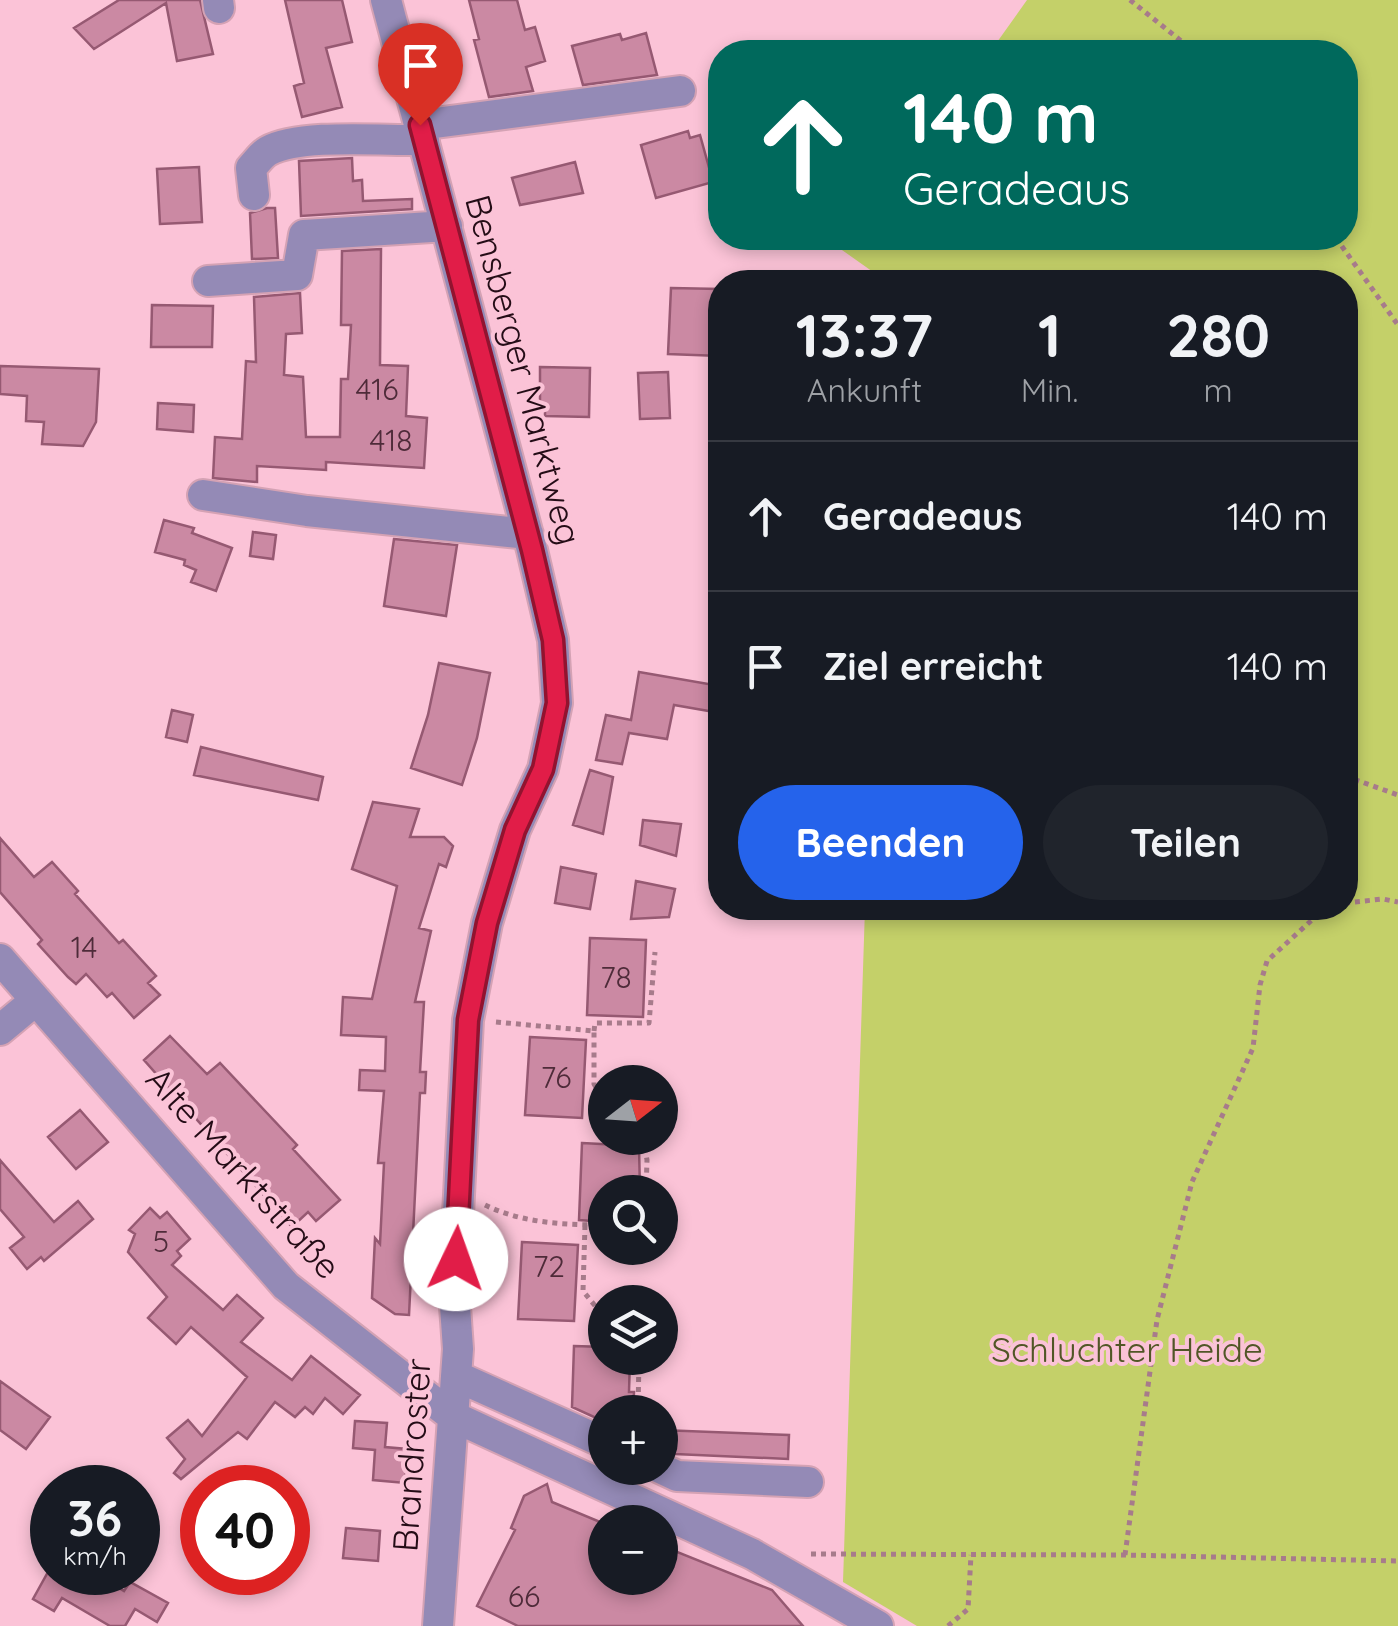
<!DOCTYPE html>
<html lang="de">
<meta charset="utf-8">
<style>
body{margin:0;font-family:Quicksand,sans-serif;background:#20242c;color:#f1f3f6;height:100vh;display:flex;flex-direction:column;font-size:38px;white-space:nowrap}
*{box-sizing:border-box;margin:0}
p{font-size:32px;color:#9ea1a6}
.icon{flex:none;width:55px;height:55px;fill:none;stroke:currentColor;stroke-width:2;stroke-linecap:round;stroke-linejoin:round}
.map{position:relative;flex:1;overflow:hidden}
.sheet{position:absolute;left:708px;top:270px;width:650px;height:650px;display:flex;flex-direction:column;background:#171b24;border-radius:40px;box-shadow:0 5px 15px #0003}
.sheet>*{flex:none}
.top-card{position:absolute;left:708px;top:40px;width:650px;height:210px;border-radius:40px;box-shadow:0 5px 15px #0003;background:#00695c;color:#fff;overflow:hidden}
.needle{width:65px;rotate:73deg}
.tools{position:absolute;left:588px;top:1065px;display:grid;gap:20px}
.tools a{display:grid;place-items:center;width:90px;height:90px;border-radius:50%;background:#171b24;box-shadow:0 5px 15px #0003;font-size:50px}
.speed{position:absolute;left:30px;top:1465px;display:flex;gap:20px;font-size:50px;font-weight:700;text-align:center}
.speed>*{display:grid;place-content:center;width:130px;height:130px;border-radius:50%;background:#171b24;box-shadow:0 5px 15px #0003;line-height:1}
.speed small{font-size:25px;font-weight:400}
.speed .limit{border:15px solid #d22;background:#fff;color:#111}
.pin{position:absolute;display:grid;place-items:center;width:85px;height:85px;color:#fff;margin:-102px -42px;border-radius:50% 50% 50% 0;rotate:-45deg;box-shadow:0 0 10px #0007}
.pin .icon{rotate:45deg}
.me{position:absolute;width:110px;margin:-55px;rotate:3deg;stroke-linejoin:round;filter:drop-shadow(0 0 8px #0008)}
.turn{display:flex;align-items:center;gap:35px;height:210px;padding:0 30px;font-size:45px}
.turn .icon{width:130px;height:130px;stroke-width:2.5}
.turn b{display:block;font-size:70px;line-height:85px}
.eta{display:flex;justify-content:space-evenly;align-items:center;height:170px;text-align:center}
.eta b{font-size:60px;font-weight:800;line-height:70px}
.action{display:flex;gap:20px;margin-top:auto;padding:20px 30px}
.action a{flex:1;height:115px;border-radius:60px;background:#2563eb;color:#fff;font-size:40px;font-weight:800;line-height:115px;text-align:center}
.action a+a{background:#20242c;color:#f1f3f6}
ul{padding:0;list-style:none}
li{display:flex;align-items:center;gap:30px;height:150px;padding:0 30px;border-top:2px solid #363941}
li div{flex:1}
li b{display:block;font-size:38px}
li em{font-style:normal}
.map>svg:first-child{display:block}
.green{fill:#c4d069}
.building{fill:#cb89a3;stroke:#965972;stroke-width:2.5}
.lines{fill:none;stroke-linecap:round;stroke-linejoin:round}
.minor-casing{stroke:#d4a2b4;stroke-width:34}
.path{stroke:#a77b8b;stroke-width:5;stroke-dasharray:5 5;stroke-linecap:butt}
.minor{stroke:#948ab6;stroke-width:30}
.route-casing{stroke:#92132f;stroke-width:25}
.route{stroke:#e11d48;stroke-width:18}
.labels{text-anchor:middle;stroke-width:8;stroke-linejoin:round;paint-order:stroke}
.number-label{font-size:30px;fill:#4e2b39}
.street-label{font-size:35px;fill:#240c16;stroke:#fbc3d7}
.park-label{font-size:35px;fill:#515626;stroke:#fbc3d7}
</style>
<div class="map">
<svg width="1398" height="1626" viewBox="0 0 1398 1626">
<rect width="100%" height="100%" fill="#fbc3d7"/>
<path class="green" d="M1027,0H1398V1626H917L843,1582L865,908H1345V282H882L883,279L825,238H1345V52H990Z"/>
<path class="building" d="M119,0H200L213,54L177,61L166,3L94,49L74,28Z
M285,0H342L352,42L326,48L342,107L302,117L294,86L304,83Z
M469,0H517L525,30L535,27L545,61L526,67L533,91L489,97L474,40L479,39Z
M646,33L657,75L583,85L572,46L620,34L622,40Z
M688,131L690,138L700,135L713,182L656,198L641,145Z
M352,158L353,181L362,180L363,201L412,199V209L301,216L299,161Z
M575,162L583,193L520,205L512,178Z
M199,167L202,222L160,224L157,169Z
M267,208H275L278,258L252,259L250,213Z
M381,249L380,365L408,366L406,416L427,418L424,468L326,462V470L257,466V482L213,478L215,437L242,439L246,361L256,362L254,297L300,293L302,333L286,334L284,375L303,377L306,437H340L341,379H348L351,325H341L342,251Z
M671,288L720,289V356L668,354Z
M152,305L213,306L212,347H151Z
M0,366L99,369L96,422L83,446L42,444L44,422L26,421L27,396L0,394Z
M540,367L590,368L589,417L545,416V406H540Z
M668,372L670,418L640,419L638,373Z
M158,403L194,405L193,432L157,429Z
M164,520L194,528L192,533L232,548L216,591L191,582L196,570L184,565L185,560L155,552Z
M253,532L276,535L273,559L250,556Z
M394,539L457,545L446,616L384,606Z
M439,663L490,673L477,738L462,785L411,768L428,715Z
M639,672L720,686V713L674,705L667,739L629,733L622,764L596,760L606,715L631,720Z
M172,710L193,715L187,742L166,737Z
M201,747L323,777L318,800L194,775Z
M590,770L613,777L603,834L573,825Z
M373,802L419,809L410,837H444L453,846L446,867L439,864L419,928L431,931L415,1002H424L420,1072H426L425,1093H420L409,1315L395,1314L372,1298L375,1238L380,1244L384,1163H378L384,1091L359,1090L360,1070L385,1071L386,1037L341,1035L343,997L372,999L397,886L352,869Z
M643,820L681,824L676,856L640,845Z
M0,838L34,877L52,862L78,891L75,894L119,943L123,940L156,976L148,983L160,995L134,1018L112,993L107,997L86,974L76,984L68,977L38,944L42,940L0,892Z
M561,867L596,874L590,909L555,903Z
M636,881L675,889L669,917L631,919Z
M590,938L646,940L643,1017L587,1015Z
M170,1036L207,1074L220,1063L297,1145L293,1149L340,1200L316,1221L308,1212L292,1227L144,1060Z
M530,1037L586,1040L582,1118L525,1115Z
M80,1110L108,1142L76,1169L48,1137Z
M582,1143L639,1146L640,1192H605V1222L579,1220Z
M0,1160L54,1222L78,1201L93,1219L44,1261L41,1257L27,1269L10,1248L24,1237L0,1209Z
M150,1208L160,1218L167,1212L190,1239L177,1251L181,1256L172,1265L223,1310L237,1295L263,1318L241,1342L292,1380L311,1356L360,1395L343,1414L325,1398L313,1414L305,1407L295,1417L275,1402L247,1439L238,1432L181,1479L174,1473L185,1459L167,1438L188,1420L202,1436L247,1377L191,1327L176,1344L148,1318L167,1297L128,1252L135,1234L129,1230Z
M522,1242L578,1245L574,1321L518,1319Z
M574,1346L605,1347V1358H630L629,1392H634L633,1412H605V1422L572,1407Z
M0,1381L50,1417L26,1449L0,1430Z
M355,1421L387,1423L385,1447L407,1449L405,1483L373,1480L375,1450L353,1448Z
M660,1430L789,1435L788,1459L675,1454L660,1449Z
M547,1484L552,1502L605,1524L599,1552L605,1554V1578H660V1545L772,1590L803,1626H518L477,1606L515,1530L511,1528L524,1496Z
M346,1528L380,1531L378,1561L343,1558Z
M48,1572H93L124,1591L130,1582L168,1603L157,1622L135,1609L125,1626H110L62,1598L54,1611L33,1599Z"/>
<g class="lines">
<g class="minor-casing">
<path id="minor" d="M218,0L219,8
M386,0L532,550L553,640L557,703L543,769L515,830L487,923L468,1020L454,1292L458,1349L438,1626
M420,125L680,91
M254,195L251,168C257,162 261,155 268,151C301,133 385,141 424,140
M208,281L297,275L304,235L447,226
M203,495L307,511L528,534
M0,959L286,1286L452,1416L752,1554L878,1626
M0,1030L36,1000
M456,1376L605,1443
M660,1468L677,1476L808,1482"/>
</g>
<path class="path" d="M1130,0L1195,52
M1336,238L1398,325
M1345,776L1398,795
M1345,903L1383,899L1398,902
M496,1022L594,1031V1084L605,1103
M594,1031L595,1023H649L655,952
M643,1138L647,1160L646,1192
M485,1205C522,1223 564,1225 605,1225
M585,1225L583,1291L605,1318
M638,1412L639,1358
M811,1554L1125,1555L1398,1561
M1125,1555L1157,1320L1192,1182L1253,1048L1260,985L1267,961L1325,908
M948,1626L968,1609L971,1555"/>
<use href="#minor" class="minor"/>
</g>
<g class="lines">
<g class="route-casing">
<path id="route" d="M420,125L532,550L553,640L557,703L543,769L515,830L487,923L468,1020L456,1259"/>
</g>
<use href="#route" class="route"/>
</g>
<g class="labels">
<g class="number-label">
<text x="377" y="400">416</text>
<text x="391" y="451">418</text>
<text x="84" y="958">14</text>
<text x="616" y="988">78</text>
<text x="556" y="1088">76</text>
<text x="161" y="1252">5</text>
<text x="549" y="1277">72</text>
<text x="524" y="1607">66</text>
</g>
<g class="street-label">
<text transform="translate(523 370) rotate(75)" y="12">Bensberger Marktweg</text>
<text transform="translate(243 1173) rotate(48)" y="12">Alte Marktstraße</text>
<text transform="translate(412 1455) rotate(-86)" y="12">Brandroster</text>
</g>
<g class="park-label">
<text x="1127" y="1362">Schluchter Heide</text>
</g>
</g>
</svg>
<div class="tools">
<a><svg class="needle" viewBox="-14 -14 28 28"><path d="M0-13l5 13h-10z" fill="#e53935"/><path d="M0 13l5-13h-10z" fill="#9ea1a6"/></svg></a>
<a><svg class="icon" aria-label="search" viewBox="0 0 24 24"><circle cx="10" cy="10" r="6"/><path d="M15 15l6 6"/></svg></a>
<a><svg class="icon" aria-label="layers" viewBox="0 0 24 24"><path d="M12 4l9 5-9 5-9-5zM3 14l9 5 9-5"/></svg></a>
<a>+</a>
<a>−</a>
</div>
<div class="speed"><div>36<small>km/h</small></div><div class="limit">40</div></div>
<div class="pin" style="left:420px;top:125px;background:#d93025"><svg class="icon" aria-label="arrive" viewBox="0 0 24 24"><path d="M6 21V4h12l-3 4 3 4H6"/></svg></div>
<svg class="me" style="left:456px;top:1259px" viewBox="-20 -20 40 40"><circle r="19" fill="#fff"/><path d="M0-13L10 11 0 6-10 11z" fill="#e11d48"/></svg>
<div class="top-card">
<div class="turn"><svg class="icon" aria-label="ahead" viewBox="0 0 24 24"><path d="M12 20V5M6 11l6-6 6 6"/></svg><div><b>140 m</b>Geradeaus</div></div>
</div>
<section class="sheet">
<div class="eta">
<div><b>13:37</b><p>Ankunft</p></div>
<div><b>1</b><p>Min.</p></div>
<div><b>280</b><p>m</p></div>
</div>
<ul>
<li><svg class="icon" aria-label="ahead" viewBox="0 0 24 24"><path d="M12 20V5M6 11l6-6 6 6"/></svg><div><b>Geradeaus</b></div><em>140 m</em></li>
<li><svg class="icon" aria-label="arrive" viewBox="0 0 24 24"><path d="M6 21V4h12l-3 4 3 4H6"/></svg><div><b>Ziel erreicht</b></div><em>140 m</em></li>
</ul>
<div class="action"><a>Beenden</a><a>Teilen</a></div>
</section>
</div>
